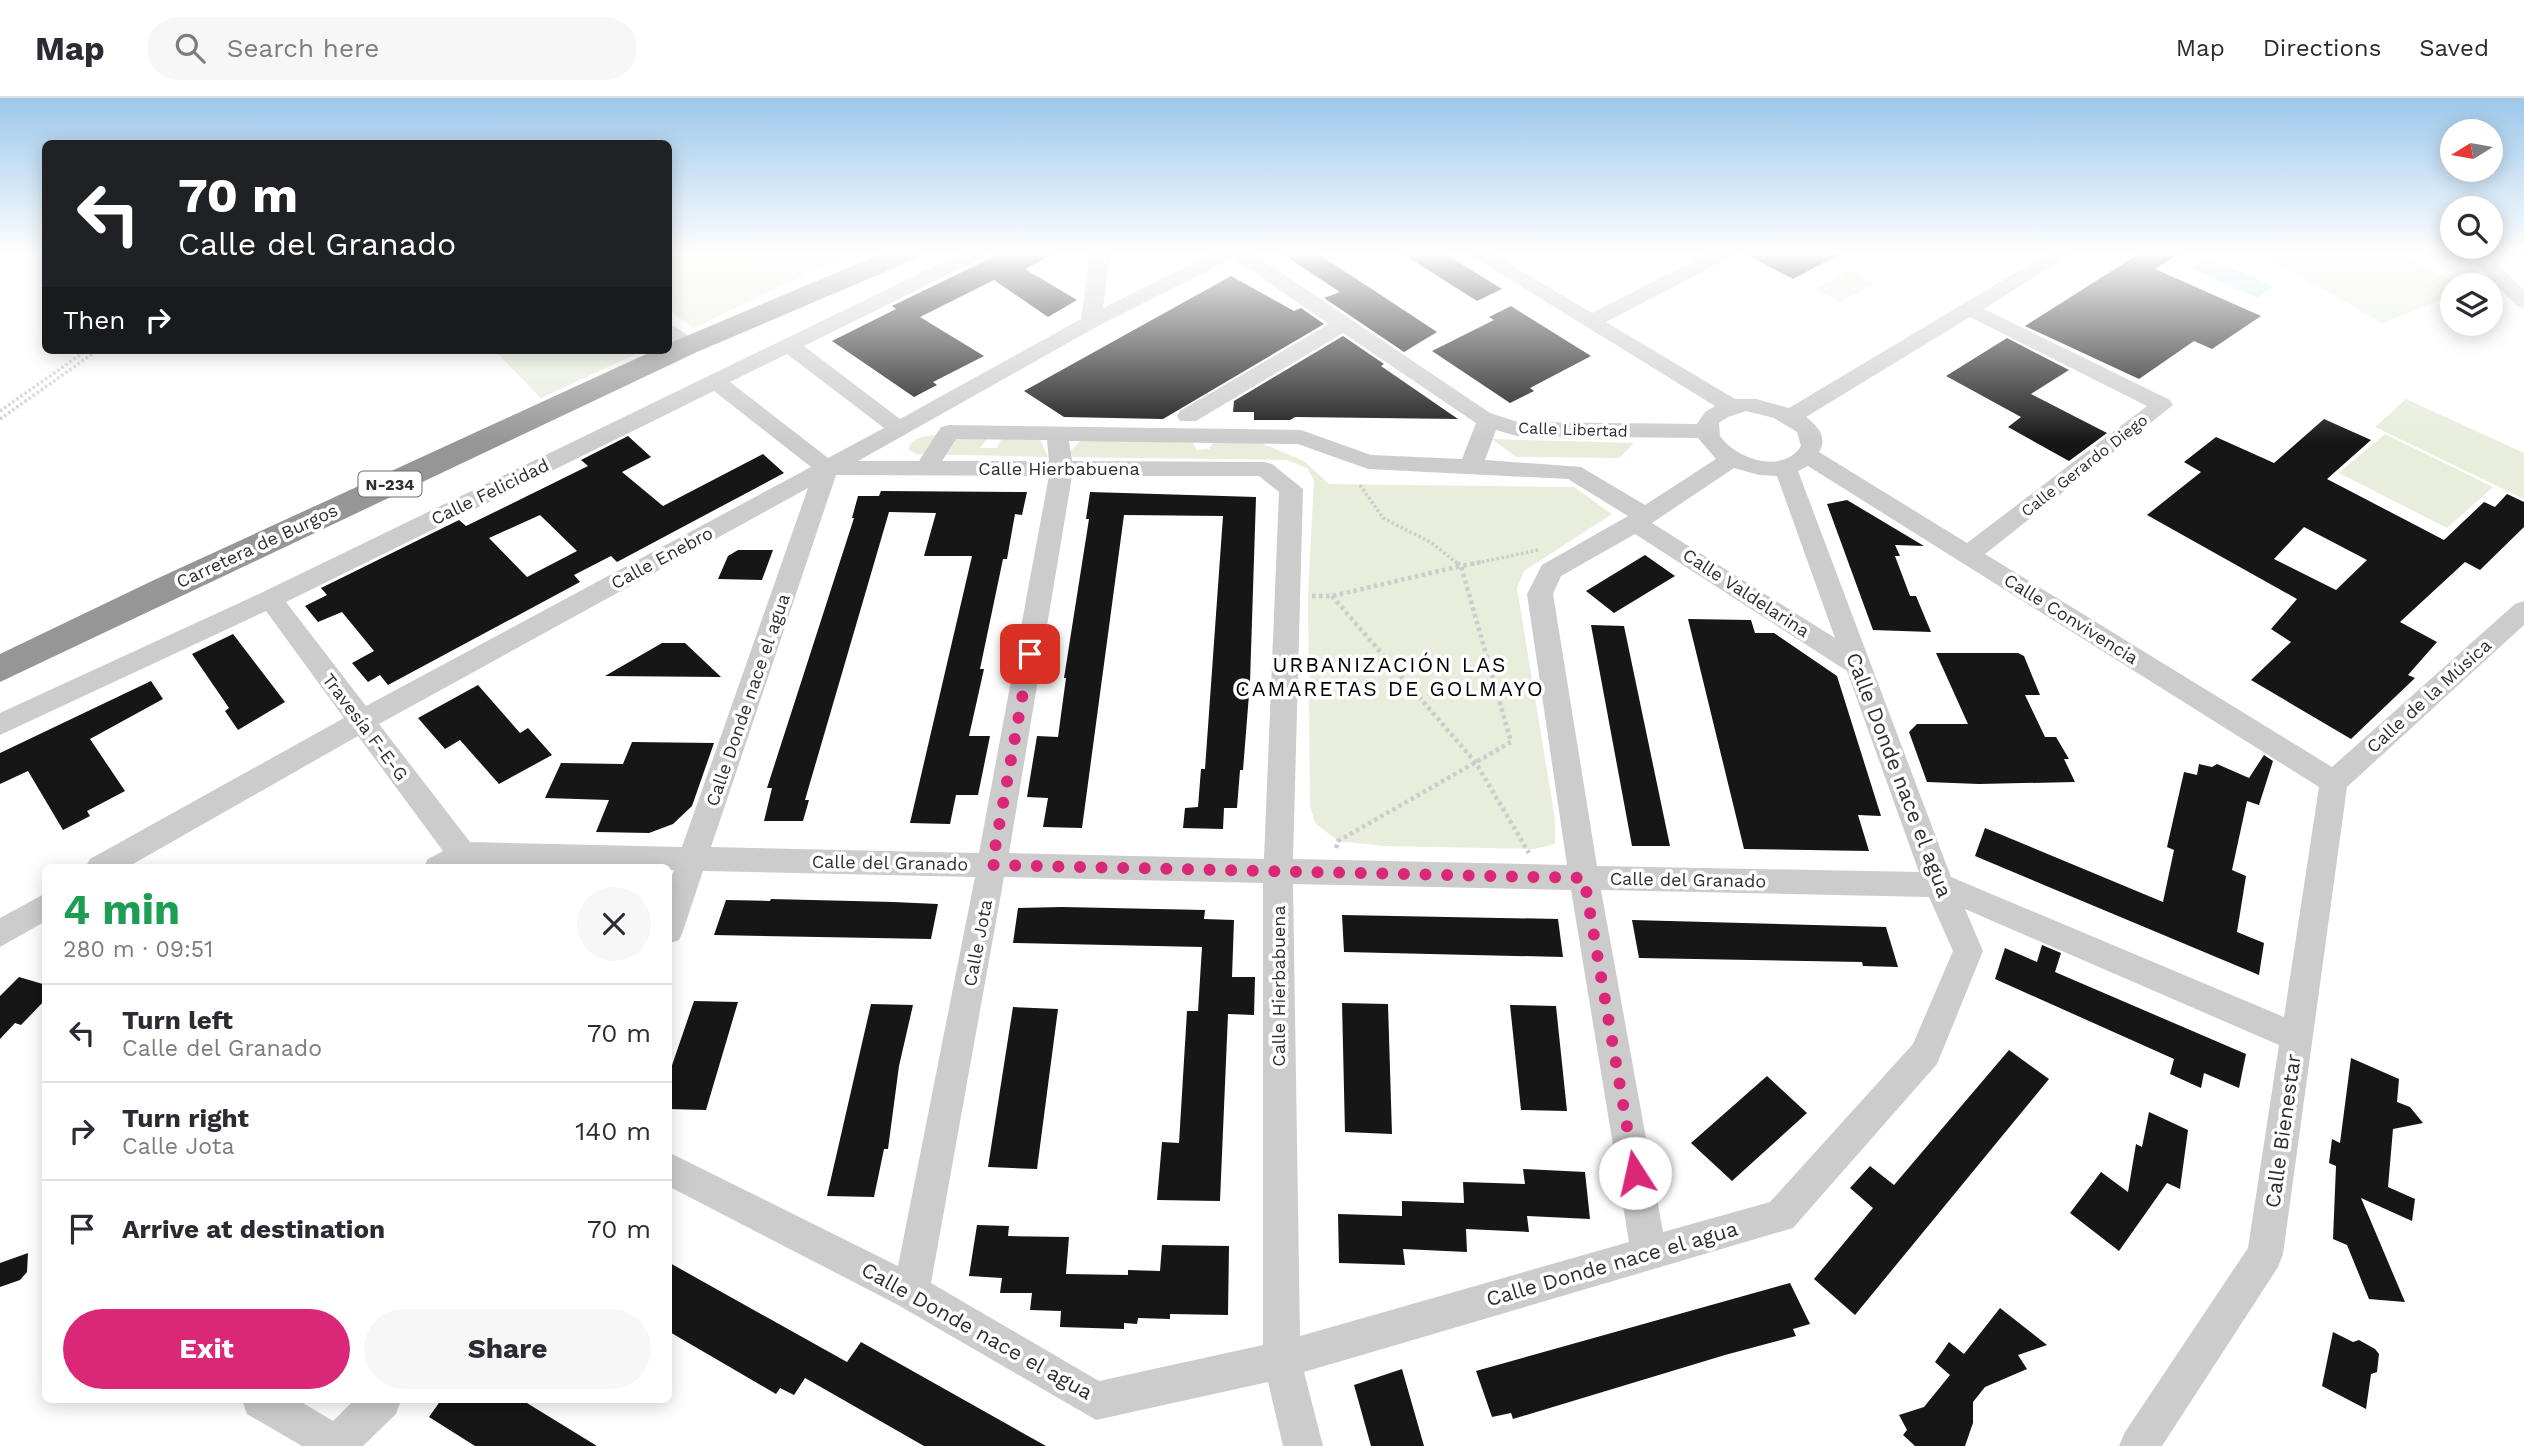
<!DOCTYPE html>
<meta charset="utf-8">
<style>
body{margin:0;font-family:"Work Sans",sans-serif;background:#f7f7f7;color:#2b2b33;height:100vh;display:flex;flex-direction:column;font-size:26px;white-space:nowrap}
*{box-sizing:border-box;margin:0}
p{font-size:23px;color:#7c7c81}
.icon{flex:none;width:38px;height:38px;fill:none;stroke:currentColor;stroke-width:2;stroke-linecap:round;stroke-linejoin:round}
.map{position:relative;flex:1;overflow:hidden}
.side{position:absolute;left:42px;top:766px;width:630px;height:539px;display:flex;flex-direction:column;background:#fff;border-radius:10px;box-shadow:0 4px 18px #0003}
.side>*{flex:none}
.hud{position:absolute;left:42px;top:42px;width:630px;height:214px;border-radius:10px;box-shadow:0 4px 18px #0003;background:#202124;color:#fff;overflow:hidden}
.needle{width:46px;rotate:259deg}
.buttons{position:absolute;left:2440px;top:21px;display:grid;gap:14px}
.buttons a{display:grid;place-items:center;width:63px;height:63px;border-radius:50%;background:#fff;box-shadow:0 4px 18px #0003;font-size:35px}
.pin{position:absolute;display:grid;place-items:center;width:60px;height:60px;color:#fff;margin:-30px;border-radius:14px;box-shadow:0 4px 10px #0006}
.me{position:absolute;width:77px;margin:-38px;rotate:350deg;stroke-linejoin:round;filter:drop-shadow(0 0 5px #0008)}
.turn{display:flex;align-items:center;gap:24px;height:147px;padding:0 21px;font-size:32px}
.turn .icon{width:91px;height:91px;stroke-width:2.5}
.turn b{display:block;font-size:49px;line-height:60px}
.then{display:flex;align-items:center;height:66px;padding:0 21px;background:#0003;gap:14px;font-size:26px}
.round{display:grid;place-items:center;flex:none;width:74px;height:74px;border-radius:37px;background:#f7f7f7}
.head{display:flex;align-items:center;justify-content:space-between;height:119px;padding:0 21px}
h1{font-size:42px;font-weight:700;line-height:52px;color:#1e9e55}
.button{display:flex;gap:14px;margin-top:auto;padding:14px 21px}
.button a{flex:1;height:80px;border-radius:42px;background:#db2777;color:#fff;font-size:28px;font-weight:700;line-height:80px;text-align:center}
.button a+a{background:#f7f7f7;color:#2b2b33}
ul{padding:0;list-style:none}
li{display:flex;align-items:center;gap:21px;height:98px;padding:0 21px;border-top:2px solid #e1e1e2}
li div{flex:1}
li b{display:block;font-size:26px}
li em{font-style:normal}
header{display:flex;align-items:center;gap:42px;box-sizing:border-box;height:98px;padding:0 35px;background:#fff;border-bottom:2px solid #e1e1e2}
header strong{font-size:33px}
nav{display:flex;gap:38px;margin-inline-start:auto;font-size:24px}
.search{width:490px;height:63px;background:#f7f7f7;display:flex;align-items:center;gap:18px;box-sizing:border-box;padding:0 24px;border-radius:38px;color:#7c7c81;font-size:26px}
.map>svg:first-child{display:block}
.green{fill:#e8eddc}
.water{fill:#c7e4ee}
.building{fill:#161616;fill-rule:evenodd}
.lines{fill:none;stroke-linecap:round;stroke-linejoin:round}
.path-far1{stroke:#ccc;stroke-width:3.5;stroke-dasharray:2.5 2.5;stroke-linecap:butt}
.path{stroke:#ccc;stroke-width:4.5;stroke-dasharray:3.5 3.5;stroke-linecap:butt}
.minor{fill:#ccc;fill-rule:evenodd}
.highway{fill:#969696;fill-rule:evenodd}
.route{stroke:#db2777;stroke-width:12;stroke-dasharray:0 21.6}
.labels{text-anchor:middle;stroke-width:7;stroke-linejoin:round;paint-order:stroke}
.far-street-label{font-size:16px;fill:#2f2f2f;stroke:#fff}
.shield{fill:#fff;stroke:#6d6d6d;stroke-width:2}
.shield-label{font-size:16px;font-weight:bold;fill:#2f2f2f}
.street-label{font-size:18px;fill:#2f2f2f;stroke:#fff}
.quarter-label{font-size:21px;letter-spacing:2px;fill:#000;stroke:#fff}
.near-street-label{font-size:21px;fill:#2f2f2f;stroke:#fff}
</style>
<header>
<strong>Map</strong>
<div class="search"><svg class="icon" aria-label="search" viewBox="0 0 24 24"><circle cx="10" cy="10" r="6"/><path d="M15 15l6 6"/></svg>Search here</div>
<nav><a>Map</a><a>Directions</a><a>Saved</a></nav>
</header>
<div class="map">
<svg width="2524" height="1348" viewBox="0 0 2524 1348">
<rect width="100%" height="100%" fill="#fff"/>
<path class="green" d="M669,155H852L693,230L669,212Z
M2259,155H2400L2460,187H2452V198L2382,225Z
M1851,172L1875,185L1840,204L1816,191Z
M494,252H645L541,300Z
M2406,301L2524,355V401L2375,329Z
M958,334L988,339L980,350H997L1002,340L1040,341L1048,359L916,356L908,351C914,334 942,338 958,334Z
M2385,336L2493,389L2447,430L2339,375Z
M1492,341L1634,345L1619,360L1516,359Z
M1081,342L1192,343L1197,352L1209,351L1213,344L1256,343L1304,363L1329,386L1574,389L1612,416L1524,473L1517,490L1555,721V746L1534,751L1384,748L1338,743L1315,725L1310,707L1308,498L1314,382L1307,370L1287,362L1065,359Z"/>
<path class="water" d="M2207,159L2273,188L2257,200L2190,170Z"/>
<path class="building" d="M1001,155H1056L1025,171L1077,202L1048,219L994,182L920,219L984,258L933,284L937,287L914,299L832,243L896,211L892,208Z
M1281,155H1317L1437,234L1404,254L1324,200L1340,194Z
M1401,155H1444L1502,191L1477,203Z
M1743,155H1842L1793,181Z
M2140,155H2180L2155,171L2261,218L2212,251L2194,243L2139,281L2025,228Z
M1231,178L1294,213L1301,210L1324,226L1163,321L1064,319L1024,293Z
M1511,208L1591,258L1530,290L1534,293L1510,305L1432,253L1494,222L1489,219Z
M1343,238L1384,266L1381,268L1458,321L1295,319L1290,322H1254V314H1233L1234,303Z
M2007,240L2069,272L2031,296L2107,335L2069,363L2008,329L2021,319L1946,278Z
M2324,321L2371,342L2327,381L2444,442L2484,404L2495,409L2507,396L2524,404V429L2480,472L2465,464L2400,524L2437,544L2408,577L2415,580L2351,641L2251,582L2291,544L2271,531L2297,501L2147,417L2201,374L2184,364L2216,339L2274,365ZM2304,429L2367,462L2336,492L2274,461Z
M628,338L651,359L622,374L663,408L763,356L784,375L617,464L611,458L574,477L580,484L388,587L380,577L368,584L352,565L374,553L342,514L318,524L305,508L327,497L321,490L459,422L466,428L505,409L588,368L581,362ZM540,417L577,453L527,479L489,440Z
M881,393L1027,394L1022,417L1015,416L1007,461H1003L980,571H984L969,638H990L978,697H956L950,726L910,725L972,458H924L936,415L889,414L805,702H809L803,723H764L772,690H767L854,420H852L858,398H879Z
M1090,394L1256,399L1250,584L1243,672H1240L1237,710H1224L1223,731L1183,730L1185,710L1198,709L1201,671H1205L1223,418L1124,417L1082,730L1043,729L1048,700L1027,699L1037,638L1058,639L1066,580H1064L1089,421H1086Z
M1847,402L1924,448L1895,447L1900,458H1895L1910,498H1916L1931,534L1873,532L1827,406Z
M738,452H773L762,482L718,481L728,458Z
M1645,457L1675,478L1614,515L1586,493Z
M1688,521L1751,522L1755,535H1774L1837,578L1881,718L1858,717L1869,753L1744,751Z
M1591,527L1624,528L1670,748H1632Z
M233,536L285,604L238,632L225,613L229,610L192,556Z
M662,545H685L721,579L605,578Z
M1936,555H2018L2024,558L2040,597H2025L2045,639H2056L2069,661H2064L2075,684L1979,686L1927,684L1909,634L1917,626H1968Z
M151,583L163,601L90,641L125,693L87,713L90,718L63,732L28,673L0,686V655Z
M478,587L520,635L528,630L552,657L499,686L460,642L445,651L418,620Z
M632,644L714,645L692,708L673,726L649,735L596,734L609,702L545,700L561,665L623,666Z
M2264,657L2273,663L2259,707L2247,703L2232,772L2246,778L2237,834L2264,845L2259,877L1975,758L1985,730L2163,804L2174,752L2167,749L2184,674L2197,677L2199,666L2212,669L2217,666L2249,680Z
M771,801L893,804L938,806L931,841L714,837L726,802L770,803Z
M1062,809L1205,812L1204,821L1234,822L1232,879H1255L1254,917L1228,916L1220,1103L1157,1102L1162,1044L1179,1045L1187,913H1198L1202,849L1013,845L1018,810Z
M1342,817L1558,821L1563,859L1344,854Z
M1632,822L1886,829L1898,869L1863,868L1862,864L1639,860Z
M2042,847L2061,855L2055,874L2246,956L2239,990L2204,975L2201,990L2170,976L2174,961L1995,881L2005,850L2037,864Z
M19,879L46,887V901L21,927L15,925L0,941V898Z
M694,903L738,904L706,1012L668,1011V979Z
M1342,905L1388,906L1392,1036L1345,1034Z
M871,906L913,907L899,968L888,1051H884L874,1099L827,1098Z
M1510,907L1556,908L1567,1013L1521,1012Z
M1013,909L1058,911L1037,1071L988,1069Z
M2009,952L2049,981L1855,1217L1814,1181L1873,1110L1850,1090L1870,1068L1894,1087Z
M2351,960L2399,981L2397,1004L2410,1009L2423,1025L2393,1031L2388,1089L2415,1101L2412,1123L2361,1100L2405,1204L2369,1201L2347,1147L2333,1141L2336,1068L2329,1065L2332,1041L2340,1045Z
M1767,978L1807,1015L1732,1083L1691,1045Z
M2149,1014L2188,1032L2180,1091L2167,1085L2119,1153L2070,1115L2101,1074L2128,1094L2136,1046L2142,1049Z
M1523,1071L1585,1074L1590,1121L1527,1118L1529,1134L1466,1131L1467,1154L1403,1151L1405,1167L1339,1165L1338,1116L1402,1118V1103L1464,1105L1463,1084L1525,1086Z
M977,1127L1009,1128L1008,1138L1069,1139L1066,1176L1128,1177V1172L1160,1173L1162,1147L1229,1148L1228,1217L1170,1216V1221L1138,1220L1137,1226L1124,1225V1231L1060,1229L1061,1213L1030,1212L1032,1195H1000L1002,1180L969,1178Z
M28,1155L27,1174L20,1182L0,1189V1165Z
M668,1164L847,1264L861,1244L1046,1348H924L805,1280L794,1297L780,1290L776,1296L668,1233Z
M1790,1185L1810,1226L1793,1231L1796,1238L1725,1257L1513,1321L1511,1315L1492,1319L1476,1273Z
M2000,1210L2047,1247L2018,1257L2027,1271L1985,1289L1973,1304V1325L1965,1348H1915L1903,1337L1907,1332L1899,1317L1924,1309L1950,1277L1935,1264L1949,1244L1964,1256Z
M2333,1234L2353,1244L2359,1242L2375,1251L2379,1256L2377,1274L2371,1276L2366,1311L2322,1288Z
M1402,1271L1424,1348H1371L1354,1287Z
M441,1302H522L597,1348H475L429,1319Z"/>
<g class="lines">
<path class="path-far1" d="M2000,155L2015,160
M0,313L87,252
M0,321L98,252
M1360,387L1383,420L1432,445L1458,466
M1472,466L1538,452"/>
<path class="path" d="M1312,498H1332L1461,468L1456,464
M1332,498L1476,665L1529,755
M1336,750L1338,743L1511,644L1461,468L1481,464"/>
<path class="minor" d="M962,155H987L984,159L804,248L900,321L1081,221L1090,155H1110L1103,210L1213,155H1252L1490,315L1518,324L1697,326L1705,314L1715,308L1467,155H1491L1592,215L1709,155H1734L1731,159L1606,224L1735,301H1756L1789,310L2048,155H2072L1984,211L2170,302L2173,307L1985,456L2332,669L2515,506L2524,503V527L2347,689L2283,1156L2278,1169L2162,1348H2119L2125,1334L2248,1150L2279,947L1965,811L1983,853L1937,966L1793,1130L1304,1274L1323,1348H1283L1268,1284L1096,1322L898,1207L668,1088V1054L898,1168L975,779L703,773L683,833L679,842L668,846V788L674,772H668V770H423L428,761L443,753L358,638L126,770H85L90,761L344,620L266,513L0,637V615L261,495ZM1233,160L1329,226L1180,313L1177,318L1180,323H1196L1343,235L1476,325L1462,361L1371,357L1301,332L949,327L941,329L919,363H858L1098,228ZM1970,219L2147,308L1967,445L1819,354C1828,340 1818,328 1806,319ZM787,256L884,330L828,360L730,284ZM714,293L811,369L366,608L286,504ZM1746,313L1774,320L1797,334L1801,348C1783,377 1736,361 1720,338L1719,325L1728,319ZM1496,332L1517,338L1698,340L1716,361L1645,407L1581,369L1485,362ZM956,341L1047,342L1049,363H942ZM1069,343L1298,346L1368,371L1568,381L1628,418L1542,467L1527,496L1567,767L1293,761L1303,391L1272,366L1264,364L1072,363ZM1808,368L2319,689L2284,919L1951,779L1798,373ZM1734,370L1759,377L1777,378L1835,540L1652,425ZM836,377L1049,378L979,755L711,749ZM1072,378H1259L1279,394L1264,761L1009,755ZM808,390L682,749L470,744L379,626ZM1635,436L1847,573L1919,774L1597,768L1553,496L1561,478ZM1004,779L1263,785V1247L1099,1283L931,1185ZM1293,786L1571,792L1629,1144L1300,1238ZM1601,792L1929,799L1953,853L1913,946L1770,1104L1663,1134Z
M2466,155H2487L2524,192V210L2517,208Z
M668,226C679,229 691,239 698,248L694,252H680L668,243Z
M46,795V823L0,849V820Z
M242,1302H298L333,1323L354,1302H401L396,1316L363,1348H302L247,1316Z"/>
<path class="highway" d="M883,155H919L915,161L697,254L0,584V556L154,482L655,252H668V246L677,242Z"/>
</g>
<linearGradient id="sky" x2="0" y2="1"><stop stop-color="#9bc7ea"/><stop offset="0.45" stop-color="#fff"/><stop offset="1" stop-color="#fff" stop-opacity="0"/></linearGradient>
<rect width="2524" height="344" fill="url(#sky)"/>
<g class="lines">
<path class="route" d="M1030,556L992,767L1584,780L1635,1075"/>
</g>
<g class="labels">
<g class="far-street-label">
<text transform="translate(1573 331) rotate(2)" y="6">Calle Libertad</text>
<text transform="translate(2084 367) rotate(-38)" y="6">Calle Gerardo Diego</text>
</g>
<rect class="shield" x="358.5" y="373.5" width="63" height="25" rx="5"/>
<g class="shield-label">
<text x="390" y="392">N-234</text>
</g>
<g class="street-label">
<text x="1059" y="377">Calle Hierbabuena</text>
<text transform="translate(490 394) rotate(-26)" y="6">Calle Felicidad</text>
<text transform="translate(257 448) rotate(-25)" y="6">Carretera de Burgos</text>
<text transform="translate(662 460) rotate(-28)" y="6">Calle Enebro</text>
<text transform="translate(1746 495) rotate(33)" y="6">Calle Valdelarina</text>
<text transform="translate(2071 521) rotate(32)" y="6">Calle Convivencia</text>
<text transform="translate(2429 598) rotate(-42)" y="6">Calle de la Música</text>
<text transform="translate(748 602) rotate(-71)" y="6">Calle Donde nace el agua</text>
<text transform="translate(365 629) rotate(53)" y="6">Travesía F-E-G</text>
<text transform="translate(890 765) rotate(1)" y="6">Calle del Granado</text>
<text transform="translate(1688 782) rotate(1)" y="6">Calle del Granado</text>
<text transform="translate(978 845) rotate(-79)" y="6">Calle Jota</text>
<text transform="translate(1279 888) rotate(-90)" y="6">Calle Hierbabuena</text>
</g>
<g class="quarter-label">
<text x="1390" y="574">URBANIZACIÓN LAS<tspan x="1390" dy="24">CAMARETAS DE GOLMAYO</tspan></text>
</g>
<g class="near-street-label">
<text transform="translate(1899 677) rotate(69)" y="7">Calle Donde nace el agua</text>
<text transform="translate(2283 1033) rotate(-82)" y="7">Calle Bienestar</text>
<text transform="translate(1612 1166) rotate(-16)" y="7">Calle Donde nace el agua</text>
<text transform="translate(977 1233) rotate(29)" y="7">Calle Donde nace el agua</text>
</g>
</g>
</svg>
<div class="buttons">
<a><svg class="needle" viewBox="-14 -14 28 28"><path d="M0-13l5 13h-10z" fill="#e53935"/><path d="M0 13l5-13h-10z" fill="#7c7c81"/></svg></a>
<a><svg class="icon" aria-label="search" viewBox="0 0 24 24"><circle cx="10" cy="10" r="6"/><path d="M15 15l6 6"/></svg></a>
<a><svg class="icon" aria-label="layers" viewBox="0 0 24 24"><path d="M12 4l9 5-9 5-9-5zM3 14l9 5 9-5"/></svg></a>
</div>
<div class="pin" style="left:1030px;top:556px;background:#d93025"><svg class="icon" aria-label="arrive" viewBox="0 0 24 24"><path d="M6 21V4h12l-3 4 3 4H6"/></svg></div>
<svg class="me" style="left:1635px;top:1075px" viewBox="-20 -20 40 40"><circle r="19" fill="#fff"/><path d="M0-13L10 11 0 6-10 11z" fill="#db2777"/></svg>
<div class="hud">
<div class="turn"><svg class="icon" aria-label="left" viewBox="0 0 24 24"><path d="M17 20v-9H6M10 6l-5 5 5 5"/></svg><div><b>70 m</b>Calle del Granado</div></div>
<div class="then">Then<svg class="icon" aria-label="right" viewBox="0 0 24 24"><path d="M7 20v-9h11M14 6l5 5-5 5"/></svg></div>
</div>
<section class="side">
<div class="head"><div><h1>4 min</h1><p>280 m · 09:51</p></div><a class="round"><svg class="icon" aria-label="close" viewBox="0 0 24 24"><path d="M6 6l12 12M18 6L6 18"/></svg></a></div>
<ul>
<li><svg class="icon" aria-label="left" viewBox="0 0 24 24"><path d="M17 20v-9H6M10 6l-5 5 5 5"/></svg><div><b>Turn left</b><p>Calle del Granado</p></div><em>70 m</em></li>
<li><svg class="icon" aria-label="right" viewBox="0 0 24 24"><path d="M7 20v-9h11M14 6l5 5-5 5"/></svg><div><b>Turn right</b><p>Calle Jota</p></div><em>140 m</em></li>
<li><svg class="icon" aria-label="arrive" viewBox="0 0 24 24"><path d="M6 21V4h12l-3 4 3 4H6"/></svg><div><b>Arrive at destination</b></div><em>70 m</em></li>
</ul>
<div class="button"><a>Exit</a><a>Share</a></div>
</section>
</div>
